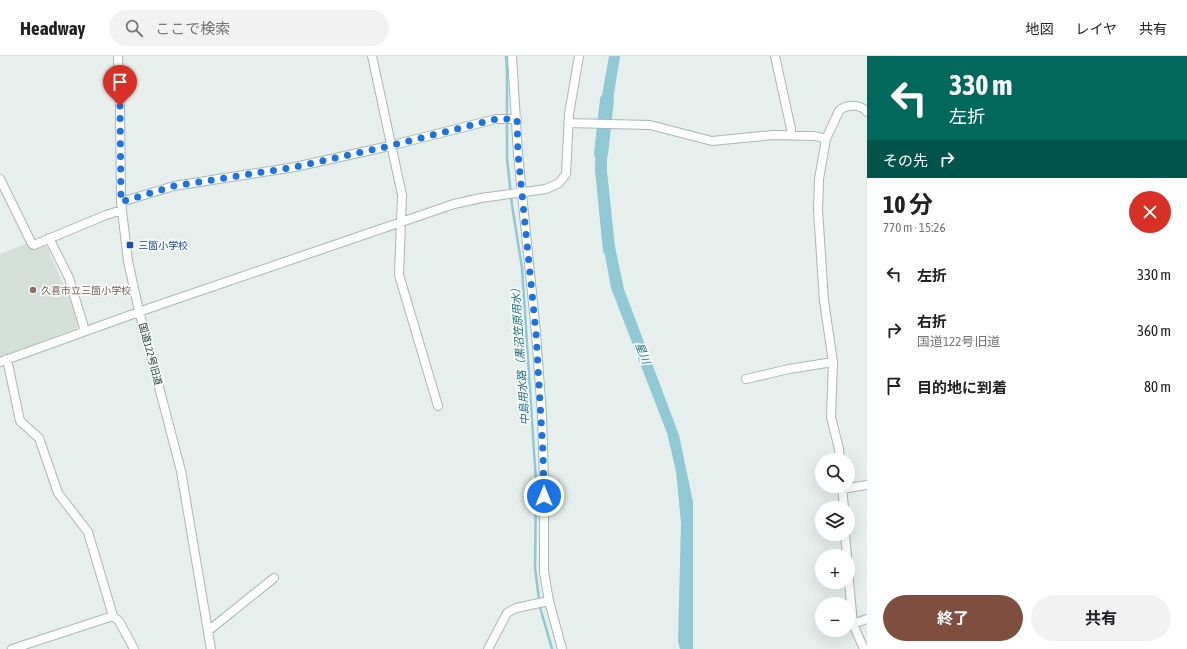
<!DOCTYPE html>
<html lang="ja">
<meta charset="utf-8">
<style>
body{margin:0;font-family:"Asap Condensed","Noto Sans JP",sans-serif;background:#f2f2f2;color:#202124;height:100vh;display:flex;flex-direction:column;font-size:15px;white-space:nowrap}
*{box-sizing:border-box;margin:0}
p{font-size:13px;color:#757577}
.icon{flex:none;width:22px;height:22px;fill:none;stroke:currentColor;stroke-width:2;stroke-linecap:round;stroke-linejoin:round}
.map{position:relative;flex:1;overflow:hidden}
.panel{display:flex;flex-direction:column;background:#fff;width:320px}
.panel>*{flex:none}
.banner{background:#00695c;color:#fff;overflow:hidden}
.tools{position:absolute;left:815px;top:397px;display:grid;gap:8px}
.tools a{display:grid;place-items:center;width:40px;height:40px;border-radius:50%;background:#fff;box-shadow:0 4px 16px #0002;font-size:20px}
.pin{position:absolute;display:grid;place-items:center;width:34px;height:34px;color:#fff;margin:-41px -17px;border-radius:50% 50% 50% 0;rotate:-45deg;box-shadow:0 0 4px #0007}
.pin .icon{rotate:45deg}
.me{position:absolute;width:44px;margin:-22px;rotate:0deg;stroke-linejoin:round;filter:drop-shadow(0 0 3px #0008)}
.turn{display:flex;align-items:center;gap:14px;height:84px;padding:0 16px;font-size:18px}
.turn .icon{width:52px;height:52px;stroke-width:2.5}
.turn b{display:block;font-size:28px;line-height:34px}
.then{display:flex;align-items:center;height:38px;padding:0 16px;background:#0003;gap:8px;font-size:15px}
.round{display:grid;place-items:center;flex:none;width:42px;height:42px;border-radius:21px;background:#f2f2f2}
.overview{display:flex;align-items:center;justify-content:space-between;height:68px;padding:0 16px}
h1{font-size:24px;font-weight:700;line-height:30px}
.button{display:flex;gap:8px;margin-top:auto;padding:8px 16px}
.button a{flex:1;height:46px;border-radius:24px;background:#7f4e3f;color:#fff;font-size:16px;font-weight:700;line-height:46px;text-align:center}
.button a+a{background:#f2f2f2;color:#202124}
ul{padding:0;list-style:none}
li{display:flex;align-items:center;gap:12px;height:56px;padding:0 16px}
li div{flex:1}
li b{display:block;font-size:15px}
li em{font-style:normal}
header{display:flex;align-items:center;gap:24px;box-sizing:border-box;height:56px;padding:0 20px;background:#fff;border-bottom:1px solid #e0e0e0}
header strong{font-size:19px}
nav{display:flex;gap:22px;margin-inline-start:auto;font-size:14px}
.search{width:280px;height:36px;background:#f2f2f2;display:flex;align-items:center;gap:10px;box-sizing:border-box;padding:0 14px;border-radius:22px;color:#757577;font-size:15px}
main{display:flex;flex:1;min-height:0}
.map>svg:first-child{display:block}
.built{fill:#d4dfda}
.water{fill:#8ec9d4}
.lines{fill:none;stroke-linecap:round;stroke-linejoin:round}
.stream{stroke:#8ec9d4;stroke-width:2.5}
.river{stroke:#8ec9d4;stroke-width:14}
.minor-casing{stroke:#a8b8b2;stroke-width:10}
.minor{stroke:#fff;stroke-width:8}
.route{stroke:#1a73e8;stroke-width:7;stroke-dasharray:0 12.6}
.transit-dot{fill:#1a4fb4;stroke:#f7fbf9;stroke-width:1.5}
.education-dot{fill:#8d6e63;stroke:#f7fbf9;stroke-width:1.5}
.labels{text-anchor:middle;stroke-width:3.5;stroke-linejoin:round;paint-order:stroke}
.transit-label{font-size:10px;fill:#164399;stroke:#f7fbf9;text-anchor:start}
.education-label{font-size:10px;fill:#785e54;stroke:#f7fbf9;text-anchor:start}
.street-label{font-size:10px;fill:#24423a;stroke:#f7fbf9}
.water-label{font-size:11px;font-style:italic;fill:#1c6f80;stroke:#f7fbf9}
</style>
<header>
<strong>Headway</strong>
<div class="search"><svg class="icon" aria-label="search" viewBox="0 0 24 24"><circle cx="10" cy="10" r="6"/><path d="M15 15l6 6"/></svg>ここで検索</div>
<nav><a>地図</a><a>レイヤ</a><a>共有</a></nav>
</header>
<main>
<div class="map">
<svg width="867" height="593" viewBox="0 0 867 593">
<rect width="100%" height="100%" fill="#e6efeb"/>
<path class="built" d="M28,187L31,192L33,193L43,189L47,191L81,269L80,271L0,302V198Z"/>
<path class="water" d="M609,0H620L610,62H598Z
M596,79H607V115L615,191L624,233L679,379L693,446V593H680L678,585L681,467L676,415L667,377L611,232L605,199L603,195L595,114Z"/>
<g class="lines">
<path class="stream" d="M506,0L507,15V102L512,149L522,212L536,426L535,512L540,551L552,593"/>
<path class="river" d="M601,98L607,44"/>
<g class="minor-casing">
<path id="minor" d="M118,0L120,50L121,146L128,205L139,255L181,415L211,593
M372,0L402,139L399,219L438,350
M512,0L518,98L536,277L542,358L544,425V516L549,545L562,593
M775,0L791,73V79
M568,67L650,69L712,85L773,79L815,80L826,83
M0,123L32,188L34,189L106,159L122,154
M121,146L174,130L295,111L385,91L496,63H517
M49,182L69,222L85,275
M7,303L20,365L39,382L58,437L88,476L113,560
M0,306L150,252L454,148L481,142L546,133L559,127L566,118L569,58L579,0
M746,323L789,313L833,306
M840,404L839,393L831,361L833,306L824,245L818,154L819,123L826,83L839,55C846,48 861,48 867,56
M842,430L844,452
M842,433L867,429
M845,478L847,500
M848,515L853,568L864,593
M853,568L867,563
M208,575L274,522
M12,593L113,560L119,565L134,593
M488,593L507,557L516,552L549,545"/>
</g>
<use href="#minor" class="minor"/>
</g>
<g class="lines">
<path class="route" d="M120,50L121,146L174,130L295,111L385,91L496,63H517L518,98L536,277L543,397L544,440"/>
</g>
<rect class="transit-dot" x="126" y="185" width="8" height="8" rx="2"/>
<circle class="education-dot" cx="33" cy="234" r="4"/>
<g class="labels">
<g class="transit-label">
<text x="138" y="193">三箇小学校</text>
</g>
<g class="education-label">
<text x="41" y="238">久喜市立三箇小学校</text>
</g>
<g class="street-label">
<text transform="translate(151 298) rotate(75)" y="4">国道122号旧道</text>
</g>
<g class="water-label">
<text transform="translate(643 297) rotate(69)" y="4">星川</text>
<text transform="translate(520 298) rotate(-94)" y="4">中島用水路（黒沼笠原用水）</text>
</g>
</g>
</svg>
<div class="tools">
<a><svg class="icon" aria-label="search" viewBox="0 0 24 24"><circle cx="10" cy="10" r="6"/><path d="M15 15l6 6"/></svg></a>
<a><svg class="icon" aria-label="layers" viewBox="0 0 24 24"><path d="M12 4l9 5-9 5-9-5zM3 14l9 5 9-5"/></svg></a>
<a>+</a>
<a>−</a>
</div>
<div class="pin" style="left:120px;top:50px;background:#d93025"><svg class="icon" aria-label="arrive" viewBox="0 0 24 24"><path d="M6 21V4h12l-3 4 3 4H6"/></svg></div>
<svg class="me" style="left:544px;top:440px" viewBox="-20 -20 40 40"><circle r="17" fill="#1a73e8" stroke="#fff" stroke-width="3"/><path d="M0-11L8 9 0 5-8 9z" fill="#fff"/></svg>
</div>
<section class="panel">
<div class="banner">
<div class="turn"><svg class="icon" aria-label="left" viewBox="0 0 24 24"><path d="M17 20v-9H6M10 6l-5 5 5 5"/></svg><div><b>330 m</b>左折</div></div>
<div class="then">その先<svg class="icon" aria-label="right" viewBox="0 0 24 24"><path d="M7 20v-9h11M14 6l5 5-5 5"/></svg></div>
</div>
<div class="overview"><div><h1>10 分</h1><p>770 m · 15:26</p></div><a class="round" style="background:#d93025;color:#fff"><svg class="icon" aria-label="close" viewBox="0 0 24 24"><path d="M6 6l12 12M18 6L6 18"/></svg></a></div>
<ul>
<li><svg class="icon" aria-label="left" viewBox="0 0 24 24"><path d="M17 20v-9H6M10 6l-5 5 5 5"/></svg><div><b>左折</b></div><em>330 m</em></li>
<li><svg class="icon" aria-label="right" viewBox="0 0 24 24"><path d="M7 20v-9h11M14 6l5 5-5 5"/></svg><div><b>右折</b><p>国道122号旧道</p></div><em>360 m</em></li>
<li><svg class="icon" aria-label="arrive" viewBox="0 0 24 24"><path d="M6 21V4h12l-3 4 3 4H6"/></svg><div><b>目的地に到着</b></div><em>80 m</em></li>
</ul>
<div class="button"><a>終了</a><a>共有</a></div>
</section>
</main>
